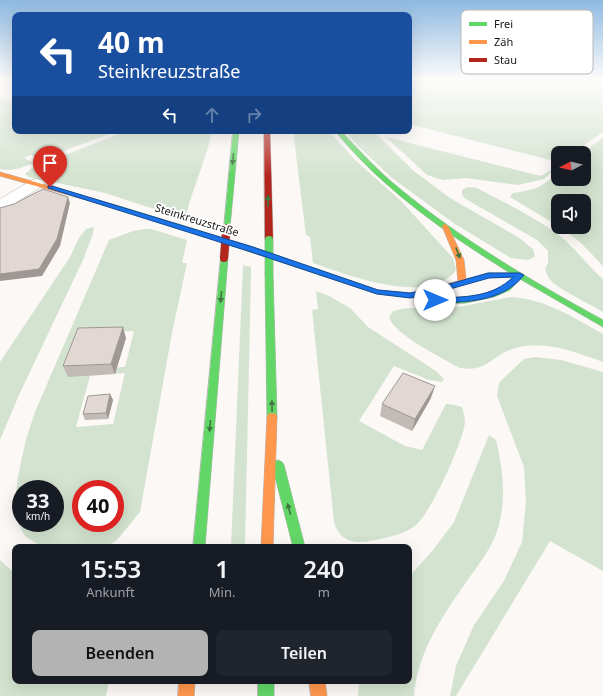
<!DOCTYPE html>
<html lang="de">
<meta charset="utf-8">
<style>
body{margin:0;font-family:"Noto Sans",sans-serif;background:#20242c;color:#f1f3f6;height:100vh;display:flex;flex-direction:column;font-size:15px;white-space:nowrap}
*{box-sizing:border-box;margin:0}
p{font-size:13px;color:#9ea1a6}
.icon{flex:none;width:22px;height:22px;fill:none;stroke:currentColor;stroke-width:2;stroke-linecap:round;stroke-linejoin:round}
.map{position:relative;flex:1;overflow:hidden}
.panel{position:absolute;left:12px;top:544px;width:400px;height:140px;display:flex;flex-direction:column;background:#171b24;border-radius:8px;box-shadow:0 4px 16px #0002}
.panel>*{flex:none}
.guide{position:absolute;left:12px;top:12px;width:400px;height:122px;border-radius:8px;box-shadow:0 4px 16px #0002;background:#1a4fa0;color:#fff;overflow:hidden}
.needle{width:26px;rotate:263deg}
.tools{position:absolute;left:551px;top:146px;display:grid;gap:8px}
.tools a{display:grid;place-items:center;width:40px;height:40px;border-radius:8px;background:#171b24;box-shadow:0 4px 16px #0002;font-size:20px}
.speed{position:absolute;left:12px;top:480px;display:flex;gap:8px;font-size:20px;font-weight:700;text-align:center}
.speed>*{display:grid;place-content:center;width:52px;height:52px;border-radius:50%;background:#171b24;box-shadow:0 4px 16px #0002;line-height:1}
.speed small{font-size:10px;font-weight:400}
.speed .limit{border:6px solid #d22;background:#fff;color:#111}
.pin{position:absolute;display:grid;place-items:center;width:34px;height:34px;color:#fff;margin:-41px -17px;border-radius:50% 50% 50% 0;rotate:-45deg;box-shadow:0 0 4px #0007}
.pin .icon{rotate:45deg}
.me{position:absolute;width:44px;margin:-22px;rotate:90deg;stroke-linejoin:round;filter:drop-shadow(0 0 3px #0008)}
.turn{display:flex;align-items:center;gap:14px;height:84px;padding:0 20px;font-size:18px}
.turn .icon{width:52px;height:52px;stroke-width:2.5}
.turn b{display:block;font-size:28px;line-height:34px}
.lanes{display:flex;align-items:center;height:38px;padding:0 20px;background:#0003;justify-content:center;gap:20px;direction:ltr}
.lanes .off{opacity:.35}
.eta{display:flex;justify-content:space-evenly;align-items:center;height:68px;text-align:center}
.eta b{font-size:24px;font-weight:600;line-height:28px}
.cta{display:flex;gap:8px;margin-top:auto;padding:8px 20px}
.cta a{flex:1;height:46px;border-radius:8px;background:#b4b3b3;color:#111;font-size:16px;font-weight:600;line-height:46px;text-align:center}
.cta a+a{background:#20242c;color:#f1f3f6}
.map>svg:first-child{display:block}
.green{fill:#d4e3d0;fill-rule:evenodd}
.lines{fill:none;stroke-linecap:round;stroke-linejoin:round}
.street-casing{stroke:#b6b3b1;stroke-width:1}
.fast-casing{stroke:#b6b3b1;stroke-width:1}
.slow-casing{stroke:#b6b3b1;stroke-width:1}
.jam-casing{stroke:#b6b3b1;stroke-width:1}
.street{fill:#fefefe;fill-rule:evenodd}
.fast{fill:#63d668;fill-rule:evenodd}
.slow{fill:#ff974d;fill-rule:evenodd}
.jam{fill:#b3261e;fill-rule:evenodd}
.fast-bridge-casing{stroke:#b6b3b1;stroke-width:9;stroke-linecap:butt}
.jam-bridge-far1-casing{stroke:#b6b3b1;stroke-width:6;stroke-linecap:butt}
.jam-bridge-casing{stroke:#b6b3b1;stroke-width:9;stroke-linecap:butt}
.fast-bridge{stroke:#63d668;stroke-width:8}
.jam-bridge-far1{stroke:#b3261e;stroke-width:6}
.jam-bridge{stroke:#b3261e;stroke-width:8}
.wall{fill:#c2bab5}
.shaded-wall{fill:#9e9794}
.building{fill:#e2d8d3;stroke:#9e9794}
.oneway{fill:#3e763e}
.route{fill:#1a73e8;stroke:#114b97}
.labels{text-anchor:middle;stroke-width:4;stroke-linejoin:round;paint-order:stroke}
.far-street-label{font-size:11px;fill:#1a1613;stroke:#fff}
.key{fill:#fff;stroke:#bab9b8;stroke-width:1}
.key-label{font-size:11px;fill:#1a1613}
</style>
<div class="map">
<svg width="603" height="696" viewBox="0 0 603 696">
<rect width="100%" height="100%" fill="#fbf8f6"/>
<path class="green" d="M409,79H603V132L573,153H558V162L409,124Z
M0,97L15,104V131H118L41,159L31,155L24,158L35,163C22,167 13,172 0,169Z
M127,131H212C206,161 192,189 185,219L105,193L29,177L25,174L32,168Z
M293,131H329L354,159L401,201L453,258L456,270C430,307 347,275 313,263L310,237L306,235Z
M345,131H373L415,172L450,198L518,237L533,249L535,257L528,260L511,258L455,224L392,178L356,144Z
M386,137L541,176L558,166L544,179L518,185L466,178L443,180L427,175Z
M603,137V266L580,242L560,227H584V201H558V226L510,197L513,193C536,190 541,187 558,173V179H584L583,153Z
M468,187L477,188C505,203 535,217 560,236C576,249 588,266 603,279V312L565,291L553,283L548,277L545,269L548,263V251L537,240L464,198L462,194V190Z
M94,227L93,234L83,260L19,395L0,440V362L70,257L79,238L86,229Z
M144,229H151L187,240L182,263H187L172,333L140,512L116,541L105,547H42L25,536L16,520L15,501L18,476L26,439L35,412L109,240L133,231ZM134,331L125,367L65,369L78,333ZM125,373L113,424L76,427L90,376ZM21,489H55V523H21ZM81,489H115V523H81Z
M243,265L251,267V273L245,547H231Z
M316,291L329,296L350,308L368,327L436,371L444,379L442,382L429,380L394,366L359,421L405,446L422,450L446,404H450L462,407C464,414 466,421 464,428C459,449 432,510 417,524C408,533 396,535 384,538C363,543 342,548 334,522L312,310L318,309Z
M511,297C546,299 574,318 603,334V362C574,352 541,338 510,350C489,358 487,372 460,368C444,359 393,334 389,317L393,311L407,308H452Z
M535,357L561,360L603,372V571L550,541L456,696H450L456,666L474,625L504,581L522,542L526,501L524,467L497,396L499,383L508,374L524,359Z
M489,435L496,440C503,468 506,497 499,525C494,545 479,564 467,581C443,615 417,653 414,696H358L359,681H409V577L433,550L454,522Z
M0,560L15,574V681H109L106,696H0Z"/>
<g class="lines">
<g class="street-casing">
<path id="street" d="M37,179L42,180L44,183L42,186L6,209L0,211V199L32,180Z"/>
</g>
<g class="fast-casing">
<path id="fast" d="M233,131H239L230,227L227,229L224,227Z
M335,131H341C360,151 378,171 399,188C462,240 532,281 603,320V327L520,279L510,290L494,297L466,303L435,304L410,297L377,294L114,207L119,206L253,247L378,290L410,293L435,298L466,297L489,293L504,286L515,276C450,236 384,191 335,131Z
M221,256H227L228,258L205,547H193Z
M266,272H272L273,274L277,417L276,420L272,421L268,420L267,417L265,274Z
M278,460L282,462L284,465L305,547H293L272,465L274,462Z
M258,681H274V696H258Z"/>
</g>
<g class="slow-casing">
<path id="slow" d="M0,172L119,206L120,207L115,208L0,176Z
M445,224L448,226L464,260L466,279L489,273H520L524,275L520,277H489L426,294H423L422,292L423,290L458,281L456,260L442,226Z
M272,413L276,414L277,417L273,547H261L267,417L268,414Z
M179,681H195L194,696H178Z
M309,681H325L327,696H311Z"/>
</g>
<g class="jam-casing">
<path id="jam" d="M264,131H270L273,240L269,242L265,240Z"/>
</g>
<use href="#street" class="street"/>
<use href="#fast" class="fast"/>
<use href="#slow" class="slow"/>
<use href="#jam" class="jam"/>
<g class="fast-bridge-casing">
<path id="fast-bridge" d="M269,240V274"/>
</g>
<g class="jam-bridge-far1-casing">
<path id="jam-bridge-far1" d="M226,235L227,227"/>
</g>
<g class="jam-bridge-casing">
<path id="jam-bridge" d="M224,258L226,234"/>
</g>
<use href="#fast-bridge" class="fast-bridge"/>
<use href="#jam-bridge-far1" class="jam-bridge-far1"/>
<use href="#jam-bridge" class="jam-bridge"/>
</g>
<path class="wall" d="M126,338L115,374L68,377L63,366Z
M110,394L113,400L108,419L85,420L83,414Z
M431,398L412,431L380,416L382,404Z"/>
<path class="shaded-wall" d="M68,197L70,203L60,246L42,276L0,281V274Z
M123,327L126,338L115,374L111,364Z
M435,386L431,398L412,431L415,419Z
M110,394L113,400L108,419L106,413Z"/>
<path class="building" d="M43,189L68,197L57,239L39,269L0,274V208L14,204Z
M123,327L111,364L63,366L78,328Z
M403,373L435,386L415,419L382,404Z
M110,394L106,413L83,414L88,396Z"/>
<defs><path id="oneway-solid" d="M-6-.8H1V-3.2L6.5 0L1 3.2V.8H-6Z"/></defs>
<g class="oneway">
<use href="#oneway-solid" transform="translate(233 159) rotate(95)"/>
<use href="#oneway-solid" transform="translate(268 201) rotate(-91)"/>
<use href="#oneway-solid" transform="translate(458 253) rotate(69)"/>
<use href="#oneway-solid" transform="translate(221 297) rotate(95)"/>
<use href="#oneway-solid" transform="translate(272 406) rotate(-91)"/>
<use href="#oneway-solid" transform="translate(210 426) rotate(95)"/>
<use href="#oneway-solid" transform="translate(289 509) rotate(-105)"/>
</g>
<linearGradient id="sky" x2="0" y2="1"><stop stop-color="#8eb9e1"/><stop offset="0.45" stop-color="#fdfcfb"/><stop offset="1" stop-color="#fdfcfb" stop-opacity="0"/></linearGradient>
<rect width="603" height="176" fill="url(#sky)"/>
<path class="route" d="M48,186H52L253,247L378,290L410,293L439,287L488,273H520L524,275C503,302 467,302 435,303L431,300L435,298C463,297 492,298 513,277L489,278L443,291L410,298L377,294L248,251L48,188Z"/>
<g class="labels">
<g class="far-street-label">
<text transform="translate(197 220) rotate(17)" y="4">Steinkreuzstraße</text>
</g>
</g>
<rect x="461" y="10" width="132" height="64" rx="6" class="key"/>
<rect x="469" y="22" width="18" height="4" fill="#63d668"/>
<rect x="469" y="40" width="18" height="4" fill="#ff974d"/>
<rect x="469" y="58" width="18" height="4" fill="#b3261e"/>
<g class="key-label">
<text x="494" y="28">Frei</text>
<text x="494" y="46">Zäh</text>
<text x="494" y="64">Stau</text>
</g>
</svg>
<div class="tools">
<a><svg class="needle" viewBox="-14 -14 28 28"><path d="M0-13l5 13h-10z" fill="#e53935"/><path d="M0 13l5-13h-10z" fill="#9ea1a6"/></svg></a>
<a><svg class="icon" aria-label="sound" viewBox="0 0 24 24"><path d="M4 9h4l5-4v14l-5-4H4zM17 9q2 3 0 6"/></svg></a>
</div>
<div class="speed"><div>33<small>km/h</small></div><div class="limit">40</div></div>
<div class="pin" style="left:50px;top:187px;background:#d93025"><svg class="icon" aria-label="arrive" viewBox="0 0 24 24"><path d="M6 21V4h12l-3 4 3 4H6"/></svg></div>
<svg class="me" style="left:435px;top:300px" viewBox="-20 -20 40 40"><circle r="19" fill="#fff"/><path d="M0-13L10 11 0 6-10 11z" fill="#1a73e8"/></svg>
<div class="guide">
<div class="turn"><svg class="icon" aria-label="left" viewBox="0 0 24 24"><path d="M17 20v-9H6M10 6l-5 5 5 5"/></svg><div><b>40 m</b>Steinkreuzstraße</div></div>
<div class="lanes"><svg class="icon" aria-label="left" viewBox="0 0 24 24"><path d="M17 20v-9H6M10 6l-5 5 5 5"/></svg><svg class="icon off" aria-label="ahead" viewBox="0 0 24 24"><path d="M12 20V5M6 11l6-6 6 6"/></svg><svg class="icon off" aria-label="right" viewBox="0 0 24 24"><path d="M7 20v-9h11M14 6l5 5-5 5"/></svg></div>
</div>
<section class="panel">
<div class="eta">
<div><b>15:53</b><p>Ankunft</p></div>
<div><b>1</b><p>Min.</p></div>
<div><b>240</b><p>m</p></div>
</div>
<div class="cta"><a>Beenden</a><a>Teilen</a></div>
</section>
</div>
